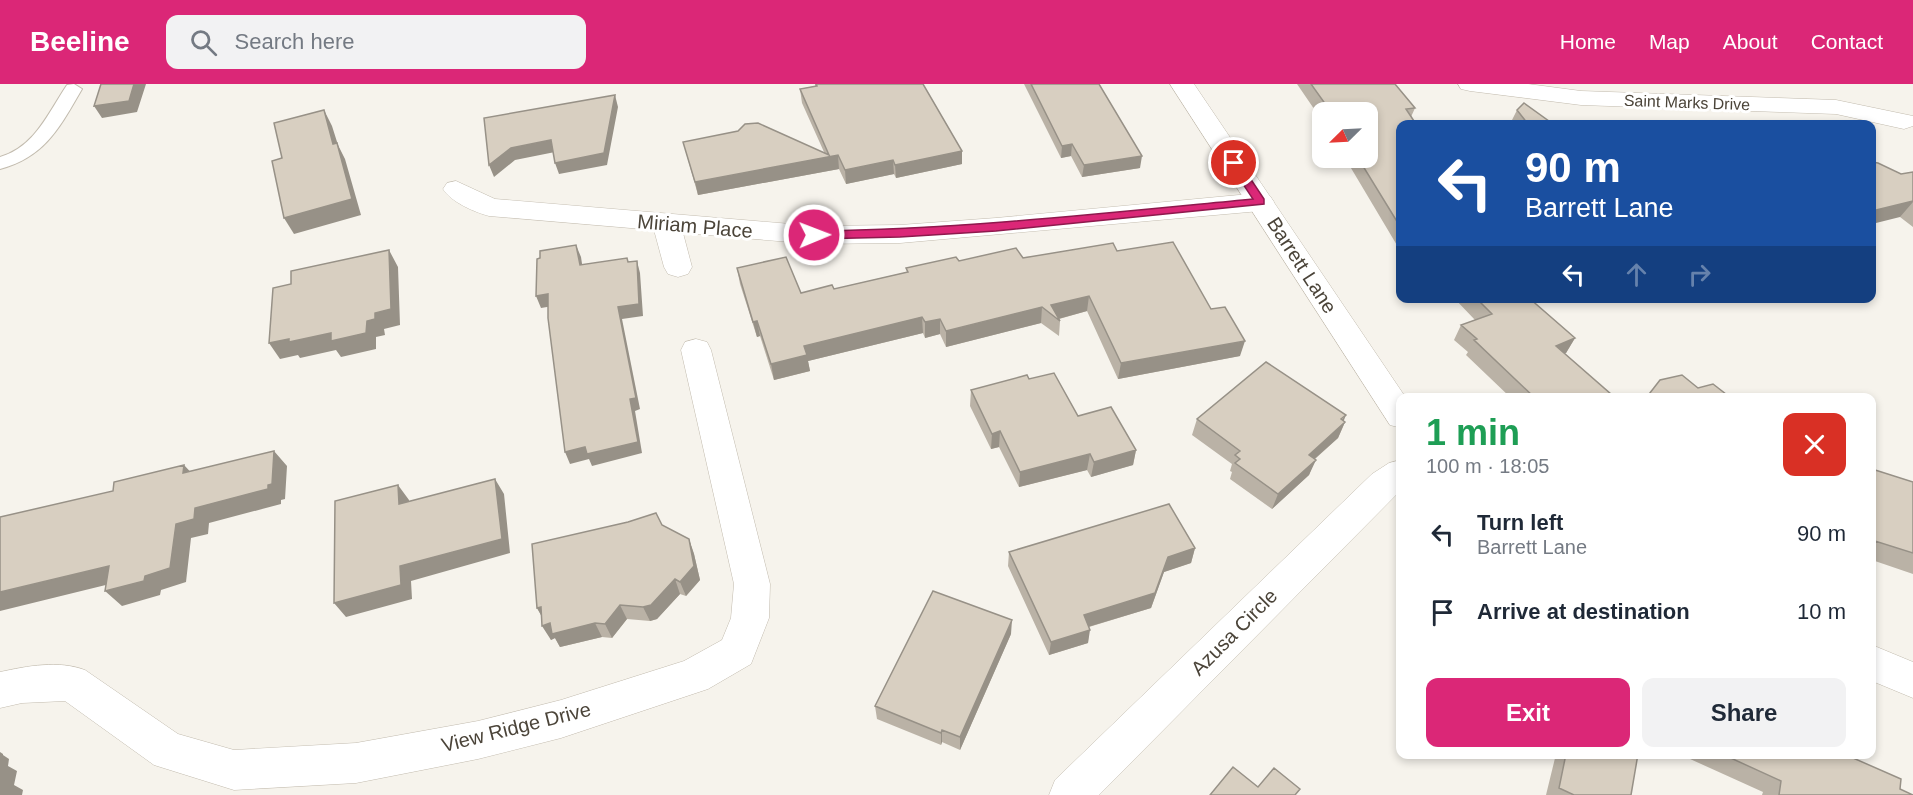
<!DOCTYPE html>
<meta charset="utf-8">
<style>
body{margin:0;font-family:Arial,sans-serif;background:#f2f2f3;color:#1f2937;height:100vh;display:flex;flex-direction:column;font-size:22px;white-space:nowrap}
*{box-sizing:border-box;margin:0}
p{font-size:20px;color:#747a83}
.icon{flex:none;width:33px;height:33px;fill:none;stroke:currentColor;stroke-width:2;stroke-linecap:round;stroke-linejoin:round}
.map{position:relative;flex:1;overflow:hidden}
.side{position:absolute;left:1396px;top:309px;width:480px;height:366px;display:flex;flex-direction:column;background:#fff;border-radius:12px;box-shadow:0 3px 9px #0003}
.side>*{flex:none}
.top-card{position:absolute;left:1396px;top:36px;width:480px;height:183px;border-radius:12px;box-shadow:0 3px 9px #0003;background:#1a4fa0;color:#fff;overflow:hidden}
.needle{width:39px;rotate:246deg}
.fabs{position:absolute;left:1312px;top:18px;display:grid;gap:12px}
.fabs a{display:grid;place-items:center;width:66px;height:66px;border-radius:12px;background:#fff;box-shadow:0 3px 9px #0003;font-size:30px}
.pin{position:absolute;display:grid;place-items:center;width:51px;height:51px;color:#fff;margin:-26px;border:3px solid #fff;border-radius:50%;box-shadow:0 2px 6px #0007}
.me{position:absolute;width:66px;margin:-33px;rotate:89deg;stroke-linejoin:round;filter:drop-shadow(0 0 4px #0008)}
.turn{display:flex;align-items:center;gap:21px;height:126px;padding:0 30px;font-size:27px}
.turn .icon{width:78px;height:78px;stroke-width:2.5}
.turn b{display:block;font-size:42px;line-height:51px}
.lanes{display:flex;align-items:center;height:57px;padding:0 30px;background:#0003;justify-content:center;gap:30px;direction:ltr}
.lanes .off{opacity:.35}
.round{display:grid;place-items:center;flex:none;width:63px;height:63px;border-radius:12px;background:#f2f2f3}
.summary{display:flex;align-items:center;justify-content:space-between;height:102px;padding:0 30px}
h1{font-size:36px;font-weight:800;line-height:45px;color:#1e9e55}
.button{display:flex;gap:12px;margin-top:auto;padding:12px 30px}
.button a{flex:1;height:69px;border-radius:12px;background:#db2777;color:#fff;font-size:24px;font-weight:800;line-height:69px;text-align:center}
.button a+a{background:#f2f2f3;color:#1f2937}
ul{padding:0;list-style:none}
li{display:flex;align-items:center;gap:18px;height:78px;padding:0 30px}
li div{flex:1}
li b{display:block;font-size:22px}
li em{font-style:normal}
header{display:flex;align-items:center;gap:36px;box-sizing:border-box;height:84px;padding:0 30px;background:#db2777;color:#fff}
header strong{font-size:28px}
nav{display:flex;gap:33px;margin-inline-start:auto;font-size:21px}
.search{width:420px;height:54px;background:#f2f2f3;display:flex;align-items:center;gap:15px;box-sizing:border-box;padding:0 21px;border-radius:12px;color:#747a83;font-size:22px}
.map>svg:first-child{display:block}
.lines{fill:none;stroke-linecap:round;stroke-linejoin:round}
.service-casing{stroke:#c2bbae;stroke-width:2}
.minor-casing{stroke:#c2bbae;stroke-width:1}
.tertiary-casing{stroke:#c2bbae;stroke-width:1}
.service{fill:#fff;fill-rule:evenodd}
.minor{fill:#fff;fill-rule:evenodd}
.tertiary{fill:#fff;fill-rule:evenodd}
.wall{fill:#bab2a6}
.shaded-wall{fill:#979187}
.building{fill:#d8cfc1;stroke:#979187;stroke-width:1.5}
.route{fill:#db2777;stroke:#8e194d;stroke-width:1.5}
.labels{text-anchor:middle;stroke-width:6;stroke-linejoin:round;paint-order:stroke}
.far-street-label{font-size:16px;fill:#4b4439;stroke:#fff}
.street-label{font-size:20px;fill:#4b4439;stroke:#fff}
</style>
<header>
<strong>Beeline</strong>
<div class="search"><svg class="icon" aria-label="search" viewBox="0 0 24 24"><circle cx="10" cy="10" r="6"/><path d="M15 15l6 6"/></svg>Search here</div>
<nav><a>Home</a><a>Map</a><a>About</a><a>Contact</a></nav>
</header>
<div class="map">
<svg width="1913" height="711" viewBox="0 0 1913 711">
<rect width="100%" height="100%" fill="#f6f3ec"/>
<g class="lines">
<g class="service-casing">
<path id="service" d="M74,0L82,5C60,43 45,73 0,85V73C35,63 48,29 67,1Z"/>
</g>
<g class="minor-casing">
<path id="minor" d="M1458,0H1528L1581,7L1836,16L1913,32V42L1904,45L1836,30L1581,21L1470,7L1461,5Z
M456,97L495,115L814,142L900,141L996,134L1260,109L1270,112L1274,118L1270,124L1260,127L900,159L814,160L683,149L692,183L688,190L678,193L668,190L664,183L654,146L489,132C474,128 451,118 443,105L447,99Z
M696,255L707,258L711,266L770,500L769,534L751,580L708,605L561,654L478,675L356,699L234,706L154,681L65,617L22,619L0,624V588C27,582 59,576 85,586L178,650L234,666L356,659L478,637L561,616L684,577L722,556L731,534L734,500L681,266L685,258Z
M1401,376V406L1099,711H1049L1055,696L1372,390L1389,379Z"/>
</g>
<g class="tertiary-casing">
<path id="tertiary" d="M1170,0H1194L1406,314H1401V344L1390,341Z
M1872,561L1913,578V614L1872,597Z"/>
</g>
<use href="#service" class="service"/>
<use href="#minor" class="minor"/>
<use href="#tertiary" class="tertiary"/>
</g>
<path class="wall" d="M815,0H923L962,67V80L896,94L894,90L846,100L839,85L698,111L683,58L824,68L802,19L800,5L815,2Z
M1024,0H1099L1140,84L1082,93L1071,72L1061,74Z
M1297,0H1395L1415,24L1411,33L1401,40V168L1345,74H1368V28H1323V38Z
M1517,26L1553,40H1513L1511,38Z
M1913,88V143L1900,133L1901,90Z
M1117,167L1211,225L1240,272L1118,295L1087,227L1059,235L1060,237L1059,252L1041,239L946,263L940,250L925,254L923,249L808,277L810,287L774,296L760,252L757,253L740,200L737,184L801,209L834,205L907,188L906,184L959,177Z
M1454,214H1529L1575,254L1566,269H1564L1610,314H1511L1466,271L1468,268L1454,256L1461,241L1475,236Z
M1029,295L1078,332L1136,366L1133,381L1091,393L1087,386L1019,403L999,363L991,365L970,322L971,306Z
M1197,335L1343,337L1345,338L1338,354L1315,375L1309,391L1272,425L1230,395L1232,388L1230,387L1232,380L1192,351Z
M1872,385L1913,398V490L1872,476Z
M662,441L689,455L694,470L700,496L686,512L680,510L657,535L650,537L627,535L612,554L602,553L560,563L555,554L551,556L542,533L537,524Z
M1195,464L1191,479L1164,488L1151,524L1089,543L1088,559L1049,571L1008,482L1009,468Z
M1011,550L960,666L942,658L941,661L877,635L875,622Z
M1401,552V567L1396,565Z
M1556,670H1638L1631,711H1546Z
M1679,670H1844L1900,705L1913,711H1762L1763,708Z"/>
<path class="shaded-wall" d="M134,0H146L137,28L102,34L94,22Z
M615,11L618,23L607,81L559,90L555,79Z
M324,26L332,42L338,61L345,75L361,131L294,150L284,134L333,60Z
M551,56L555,68L515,76L494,93L489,81L511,64Z
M1072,60L1071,72L1061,74L1062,62Z
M962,67V80L896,94L895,81Z
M838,71L839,85L698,111L695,98Z
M1142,72L1140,84L1082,93L1084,81Z
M893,76L894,90L846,100L845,86Z
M1913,117V118L1900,133L1872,140V127Z
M576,161L581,173L584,193L580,181Z
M389,166L398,183L400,241L384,245L385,251L376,253V265L341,273L336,266L300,274L298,271L280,275L269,259L367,237L375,229Z
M637,177L640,189L643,232L622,235L640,325L635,327L642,369L592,382L589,375L570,380L565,368L630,315L618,223Z
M548,210L553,222L541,224L536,212Z
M1089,212L1087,227L1058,235L1051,221Z
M1042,223L1041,239L946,263V247Z
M922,233L923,249L808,277L810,287L774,296L771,280L804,262Z
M940,235V250L925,254V238Z
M757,237L760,252L757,253L753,238Z
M1575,254L1566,269L1547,277L1556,262Z
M1245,257L1240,272L1118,295L1121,279Z
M1346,331L1342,341L1345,338L1338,354L1302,386L1309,371Z
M1000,347L999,363L991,365L992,350Z
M1136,366L1133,381L1091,393L1094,378Z
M274,367L287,382L285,415L281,416V420L209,439L208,450L191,454L186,498L161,506L160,511L122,522L105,507L176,440L195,424L268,401Z
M1090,370L1087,386L1019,403L1020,388Z
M1316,376L1309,391L1272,425L1278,410Z
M184,381L198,396L183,389Z
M495,395L504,410L510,469L411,497L412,515L346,533L334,519L400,482Z
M398,401L409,416V435L399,420Z
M689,455L694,470L700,496L686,512L680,498Z
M1195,464L1191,479L1164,488L1151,524L1081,545L1084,531L1168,473Z
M109,482L126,496L0,527V508Z
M675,495L680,510L657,535L650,537L643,523Z
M620,521L627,535L612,554L605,540Z
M541,523L545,538L537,524Z
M1012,536L1011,550L960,666V653Z
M550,539H595L602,553L560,563L555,554L551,556L542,542Z
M1090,546L1088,559L1049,571L1051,558Z
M942,646V658L941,661V649Z
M0,668L3,670V671L9,675L8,682L17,687L14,701L23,706L22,711H0Z"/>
<path class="building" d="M101,0H134L129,17L94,22Z
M816,0H923L962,67L895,81L893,76L845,86L838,71L695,98L683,58L738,47L745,40L758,39L829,71L800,5L817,2Z
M1031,0H1099L1142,72L1084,81L1072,60L1062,62Z
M1311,0H1395L1415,24L1406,25L1416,40H1401V144L1358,74H1368V28H1331Z
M615,11L604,69L555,79L551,56L511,64L489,81L484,34Z
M1524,19L1553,40H1528L1517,26Z
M324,26L333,60L337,59L352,115L284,134L272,77L282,74L274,39Z
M1872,78L1878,79L1901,90L1913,88V117L1872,127Z
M1173,158L1211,225L1225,223L1245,257L1121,279L1089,212L1051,221L1060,237L1042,223L946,247L940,235L925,238L922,233L804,262L807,271L771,280L757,237L753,238L737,184L786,173L801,209L832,201L834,205L908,188L906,184L956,173L959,177L1016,164L1023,174L1113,159L1117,167Z
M576,161L580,181L627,174L628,178L637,177L639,220L618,223L636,314L630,315L638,358L587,370L585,363L565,368L548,234V210L536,212L537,175L540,174V167Z
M389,166L391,225L375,229V235L367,237L366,249L331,257V249L289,258V255L269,259L273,204L291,200V187Z
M1476,214H1529L1575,254L1556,262L1612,311L1610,314H1535L1474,256L1477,255L1461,241L1492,230Z
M1266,278L1346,331L1341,335L1345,338L1309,371L1316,376L1278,410L1235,379L1240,375L1235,371L1240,367L1197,335Z
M1054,289L1078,332L1111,323L1136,366L1094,378L1090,370L1020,388L1000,347L992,350L971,306L1027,291L1029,295Z
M1682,291L1698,304L1713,300L1731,314H1646L1660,296Z
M274,367L272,400L268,401V405L195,424L194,435L176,440L170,484L145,492L144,497L105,507L109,482L0,508V433L113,407L114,398L184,381L183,389Z
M1872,385L1913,398V469L1875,457V464L1872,463Z
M495,395L502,455L400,482L401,501L334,519L335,417L398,401L399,420Z
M1169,420L1195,464L1168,473L1155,509L1084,531L1090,546L1051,558L1009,468Z
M656,429L662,441L689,455L694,482L680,498L675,495L651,521L643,523L620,521L605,540L595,539L552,550L550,539L542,542L541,523L537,524L532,460L628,438Z
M933,507L1012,536L960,653L942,646L941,649L875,622Z
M1566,670H1638L1631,711H1574L1559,704Z
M1722,670H1844L1901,695L1900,705L1913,711H1779L1781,697Z
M1233,683L1258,703L1274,684L1300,705L1295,711H1210Z"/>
<path class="route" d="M1234,75L1238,76L1264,115V120L996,147L900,153L814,155L808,151L814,147C961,145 1107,129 1253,115L1229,79Z"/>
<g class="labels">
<g class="far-street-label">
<text transform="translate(1687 18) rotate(2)" y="6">Saint Marks Drive</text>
</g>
<g class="street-label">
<text transform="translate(695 142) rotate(5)" y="7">Miriam Place</text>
<text transform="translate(1302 181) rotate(57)" y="7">Barrett Lane</text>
<text transform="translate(1234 548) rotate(-45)" y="7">Azusa Circle</text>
<text transform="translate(516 643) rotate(-14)" y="7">View Ridge Drive</text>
</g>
</g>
</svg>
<div class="fabs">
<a><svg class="needle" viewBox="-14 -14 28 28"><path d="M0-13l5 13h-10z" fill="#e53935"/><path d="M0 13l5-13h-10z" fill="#747a83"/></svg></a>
</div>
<div class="pin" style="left:1234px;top:79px;background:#d93025"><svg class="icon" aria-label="arrive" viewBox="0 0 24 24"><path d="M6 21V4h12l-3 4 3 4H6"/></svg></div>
<svg class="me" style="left:814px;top:151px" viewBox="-20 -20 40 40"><circle r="17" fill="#db2777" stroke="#fff" stroke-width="3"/><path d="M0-11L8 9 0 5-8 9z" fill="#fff"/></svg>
<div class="top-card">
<div class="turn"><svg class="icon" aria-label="left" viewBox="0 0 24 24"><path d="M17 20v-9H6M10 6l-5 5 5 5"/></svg><div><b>90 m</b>Barrett Lane</div></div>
<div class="lanes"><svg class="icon" aria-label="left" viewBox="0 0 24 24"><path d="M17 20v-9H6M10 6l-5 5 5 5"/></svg><svg class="icon off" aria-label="ahead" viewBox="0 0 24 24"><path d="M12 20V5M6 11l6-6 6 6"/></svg><svg class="icon off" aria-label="right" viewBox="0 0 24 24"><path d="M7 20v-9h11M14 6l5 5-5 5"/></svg></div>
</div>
<section class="side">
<div class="summary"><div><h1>1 min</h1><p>100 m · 18:05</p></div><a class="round" style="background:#d93025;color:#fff"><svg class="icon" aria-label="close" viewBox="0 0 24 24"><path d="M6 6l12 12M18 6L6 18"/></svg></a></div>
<ul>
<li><svg class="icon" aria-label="left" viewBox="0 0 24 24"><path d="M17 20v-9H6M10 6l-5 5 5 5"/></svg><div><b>Turn left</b><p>Barrett Lane</p></div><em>90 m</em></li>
<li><svg class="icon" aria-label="arrive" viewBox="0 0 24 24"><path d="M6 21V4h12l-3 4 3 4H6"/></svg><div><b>Arrive at destination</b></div><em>10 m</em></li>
</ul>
<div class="button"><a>Exit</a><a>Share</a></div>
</section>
</div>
